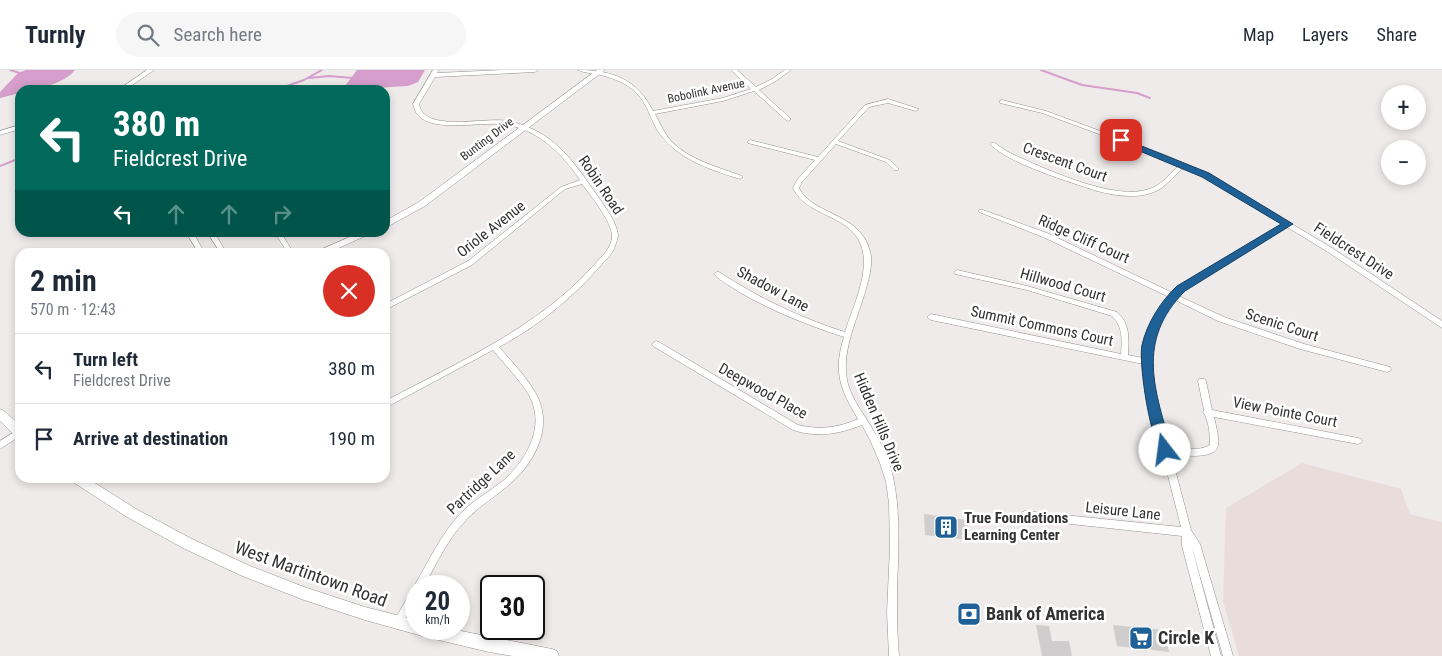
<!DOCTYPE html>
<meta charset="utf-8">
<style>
body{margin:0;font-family:"Roboto Condensed",sans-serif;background:#f6f6f7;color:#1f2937;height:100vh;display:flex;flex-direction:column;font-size:19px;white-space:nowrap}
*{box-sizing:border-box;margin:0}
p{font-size:16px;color:#747a83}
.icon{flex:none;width:28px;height:28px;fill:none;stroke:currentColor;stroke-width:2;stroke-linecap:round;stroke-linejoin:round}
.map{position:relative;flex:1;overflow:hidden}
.drawer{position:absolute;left:15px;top:178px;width:375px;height:235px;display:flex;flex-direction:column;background:#fff;border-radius:15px;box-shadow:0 2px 8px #0003}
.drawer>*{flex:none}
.banner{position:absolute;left:15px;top:15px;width:375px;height:152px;border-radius:15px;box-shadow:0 2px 8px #0003;background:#00695c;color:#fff;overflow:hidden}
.buttons{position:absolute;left:1381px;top:15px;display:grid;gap:10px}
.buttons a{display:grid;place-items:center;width:45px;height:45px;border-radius:50%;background:#fff;box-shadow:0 2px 8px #0003;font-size:25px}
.speed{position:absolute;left:405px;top:505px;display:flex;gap:10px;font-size:25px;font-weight:700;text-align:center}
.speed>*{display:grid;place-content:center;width:65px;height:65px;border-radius:50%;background:#fff;box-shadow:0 2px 8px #0003;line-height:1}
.speed small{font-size:12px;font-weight:400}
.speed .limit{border:2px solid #111;border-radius:8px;background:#fff;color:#111}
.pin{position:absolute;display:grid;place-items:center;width:42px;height:42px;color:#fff;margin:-21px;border-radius:10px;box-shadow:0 2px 8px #0006}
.me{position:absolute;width:55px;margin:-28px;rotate:345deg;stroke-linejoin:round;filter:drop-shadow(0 0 4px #0008)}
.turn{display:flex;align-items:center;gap:18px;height:105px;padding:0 15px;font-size:22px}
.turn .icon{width:65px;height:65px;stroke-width:2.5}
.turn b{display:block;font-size:35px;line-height:42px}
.lanes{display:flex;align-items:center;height:48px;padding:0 15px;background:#0003;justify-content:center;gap:25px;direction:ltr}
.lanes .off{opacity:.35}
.round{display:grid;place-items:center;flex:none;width:52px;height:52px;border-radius:26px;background:#f6f6f7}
.summary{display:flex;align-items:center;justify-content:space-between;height:85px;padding:0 15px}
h1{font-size:30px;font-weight:700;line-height:38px}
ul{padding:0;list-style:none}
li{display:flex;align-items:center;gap:15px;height:70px;padding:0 15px;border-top:1px solid #e0e1e3}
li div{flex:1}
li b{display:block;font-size:19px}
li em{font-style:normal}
header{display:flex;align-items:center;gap:30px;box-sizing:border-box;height:70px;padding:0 25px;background:#fff;border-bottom:1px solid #e0e1e3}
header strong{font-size:24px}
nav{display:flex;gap:28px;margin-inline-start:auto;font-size:18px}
.search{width:350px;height:45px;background:#f6f6f7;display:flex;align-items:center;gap:12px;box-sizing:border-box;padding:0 18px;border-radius:28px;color:#747a83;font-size:19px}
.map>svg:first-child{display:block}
.built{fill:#e9dddb}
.water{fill:#d59ecc}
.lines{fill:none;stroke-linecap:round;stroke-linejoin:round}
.stream{stroke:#d59ecc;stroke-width:2}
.building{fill:#d0cdce}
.minor-casing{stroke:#949190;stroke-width:1}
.tertiary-casing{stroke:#949190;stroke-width:1}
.secondary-casing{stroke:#949190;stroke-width:1}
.minor{fill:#fff;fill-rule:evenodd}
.tertiary{fill:#fff;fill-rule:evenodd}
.secondary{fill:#fff;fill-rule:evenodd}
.route{fill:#1f6196;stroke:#143f62}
.labels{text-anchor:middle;stroke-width:5;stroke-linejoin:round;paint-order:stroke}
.far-street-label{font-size:12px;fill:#333232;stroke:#fff}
.street-label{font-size:15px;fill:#333232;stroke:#fff}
.poi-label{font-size:15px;font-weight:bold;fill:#333232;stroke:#fff;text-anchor:start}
.near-street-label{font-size:18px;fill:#333232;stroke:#fff}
.near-poi-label{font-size:18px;font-weight:bold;fill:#333232;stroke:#fff;text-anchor:start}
</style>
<header>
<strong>Turnly</strong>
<div class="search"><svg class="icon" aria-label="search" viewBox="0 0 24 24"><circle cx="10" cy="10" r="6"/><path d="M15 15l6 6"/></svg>Search here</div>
<nav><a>Map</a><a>Layers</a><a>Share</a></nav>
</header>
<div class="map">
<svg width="1442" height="586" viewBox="0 0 1442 586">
<rect width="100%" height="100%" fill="#efebea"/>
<path class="built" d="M1302,393L1401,419L1410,444L1442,452V586H1239L1223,531L1226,438Z"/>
<path class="water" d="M26,0H75C64,14 37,20 20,20V23L0,28V22L18,3Z
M357,0H425L418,12L408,16L342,20Z"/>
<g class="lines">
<path class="stream" d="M10,0L20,3
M1041,0L1082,15L1137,23L1150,28
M309,8L329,6L352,8
M275,20L304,10L322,0
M0,96L20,88"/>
</g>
<path class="building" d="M924,444L968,450L969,470L925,465Z
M1036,555L1049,556L1052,571H1069L1072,586H1042Z
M1113,555L1164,560L1169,582L1117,576Z"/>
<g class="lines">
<g class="minor-casing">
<path id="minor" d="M147,0H154L125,20H118Z
M433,0H439L437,3L503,0H538L535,2L435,7L419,34C420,38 421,41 424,44C441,59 487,47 509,51C522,54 537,60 548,68C570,84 584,107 599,128C607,140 616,151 618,165C618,168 616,173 615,176C613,183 607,189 602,194C574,227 537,257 499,277C511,291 525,305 535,322C554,354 537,390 511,413C497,426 480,435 467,449C448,468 437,493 424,516H416V529L400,557L397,559L394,557L392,554L394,551L413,518L415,517L416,513C429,490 441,465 459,445C472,431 489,422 504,410C527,389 546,356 529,325C519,309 505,295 493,280L385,338V331C457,293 539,257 594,195C601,187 612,178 612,166C612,152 591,126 582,114L565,119L472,195L385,240V234L468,191L561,117L580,110C563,85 540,61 508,55C486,50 434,64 418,45C415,42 414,37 413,34Z
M578,0C612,0 637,9 653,41L723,28L751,19L731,0H737L756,17L772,9L785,0H791L776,11L759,20L791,49L788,51L786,50L754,21L723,31L655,44C660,53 664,63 671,71C689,90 718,97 742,106L743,107L740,109C708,99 674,88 656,58C649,44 645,29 632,19C622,11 609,7 597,4C591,3 584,3 578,0Z
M888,29L919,39L916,41L888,33L869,37L838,71L890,90L898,98V100H894L886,92L836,74L802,112L799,118C813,146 860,142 870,181C873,192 870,204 867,215C860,243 844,273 846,302C847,324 863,342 873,360C883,376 891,394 894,412C901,448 898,485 897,522C897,543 897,565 899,586H889L887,542L890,477L889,433L886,412L880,393L870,370L862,355C839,364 817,368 793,360L653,276L652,274L656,271L659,272L798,355C819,360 838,358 858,349C840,319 833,302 844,267C807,255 772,241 739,222C731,216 720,211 714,204L717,202H719C759,228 800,248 845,262C853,236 874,195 858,169C852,158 839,151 828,146C813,138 801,134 793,118L797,110L815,90L748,73L747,72L750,70L818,87L865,35Z
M1002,30L1046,41L1168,86L1208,104L1332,178L1442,251V258L1328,182L1287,157L1183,220L1179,226L1224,247L1304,274L1390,297L1391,299L1390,301L1387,302L1300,279L1218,251L1175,230L1165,242L1155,263L1150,284L1154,319L1169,377C1182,378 1198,382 1210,375C1210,365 1209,350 1203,342L1204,340L1198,311L1199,309H1205L1206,311L1212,340L1358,368L1361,369L1362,371L1361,373L1358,374L1214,347C1215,353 1221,372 1217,378C1211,390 1181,385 1171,384L1191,460L1200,474L1233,586H1223L1191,474L1221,586H1211L1182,476V466L1025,449L1022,448L1021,445L1022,442L1025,441L1181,457L1146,319L1143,294L931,250L927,247L931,244L1121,284C1122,269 1123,257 1112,246L1027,220L955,204L954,202L957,200L1027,216L1117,242C1130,254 1129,268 1128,285L1143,288C1141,268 1157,242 1169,227L1043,167L979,142V140H983L1047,163L1173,223L1179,216L1283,154L1204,106L1184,97C1176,104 1169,113 1160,119C1141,130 1117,126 1097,121C1070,112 1009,94 990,74L991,73C992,73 993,72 995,73C995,73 1000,77 1001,77C1007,82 1014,85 1021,88C1052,102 1117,131 1149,119C1162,115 1170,104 1179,95L1164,88L1042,43L1000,33V31Z
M20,55V59L0,65V61Z
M186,162H193L204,182H198Z
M207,162H214L226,182H220Z
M279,162H286L283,166L293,182H287L277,166Z
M19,359H20V366L0,379V371Z"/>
</g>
<g class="tertiary-casing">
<path id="tertiary" d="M597,0H605L425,136L385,158V151L419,132Z
M361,162H374L330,182H319L320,180Z"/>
</g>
<g class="secondary-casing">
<path id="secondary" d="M0,339L4,341L20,355V368L16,367L0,351Z
M71,408H87L136,439L192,469L250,496L304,517L365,537L416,550V559H451L552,579L557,581L559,586H513L489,582L426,567L365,550L304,530L240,505L183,478L127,447L73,412Z"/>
</g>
<use href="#minor" class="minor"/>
<use href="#tertiary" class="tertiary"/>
<use href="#secondary" class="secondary"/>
</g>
<path class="route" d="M1118,69H1124L1209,103L1293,154L1185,221C1135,271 1155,321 1172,380L1165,385C1151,380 1138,291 1142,275C1147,253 1161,231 1177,216L1281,154L1202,107L1118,72Z"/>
<defs>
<g id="building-square" transform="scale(1.25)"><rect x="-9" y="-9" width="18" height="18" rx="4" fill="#1f6196" stroke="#fff"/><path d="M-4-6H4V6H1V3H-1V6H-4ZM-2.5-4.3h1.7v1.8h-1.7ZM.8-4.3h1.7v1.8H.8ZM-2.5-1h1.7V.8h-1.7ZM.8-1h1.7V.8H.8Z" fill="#fff"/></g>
<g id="bank-square" transform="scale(1.25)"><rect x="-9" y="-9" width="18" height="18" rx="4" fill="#1f6196" stroke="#fff"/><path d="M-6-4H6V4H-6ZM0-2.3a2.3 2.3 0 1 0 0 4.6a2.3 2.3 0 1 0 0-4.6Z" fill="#fff"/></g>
<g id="supermarket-square" transform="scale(1.25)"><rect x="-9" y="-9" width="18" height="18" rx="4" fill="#1f6196" stroke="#fff"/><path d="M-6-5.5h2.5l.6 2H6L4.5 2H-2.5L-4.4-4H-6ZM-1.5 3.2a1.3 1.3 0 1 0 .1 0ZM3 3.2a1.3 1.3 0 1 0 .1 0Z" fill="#fff"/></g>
</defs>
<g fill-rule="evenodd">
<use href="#building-square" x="946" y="457"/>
<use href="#bank-square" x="969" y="544"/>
<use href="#supermarket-square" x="1141" y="568"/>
</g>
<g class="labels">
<g class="far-street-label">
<text transform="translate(706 21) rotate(-12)" y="4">Bobolink Avenue</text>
<text transform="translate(487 69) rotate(-37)" y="4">Bunting Drive</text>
</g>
<g class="street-label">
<text transform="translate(1065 92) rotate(20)" y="5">Crescent Court</text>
<text transform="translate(601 115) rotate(56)" y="5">Robin Road</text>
<text transform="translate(491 159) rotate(-38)" y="5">Oriole Avenue</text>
<text transform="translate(1084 169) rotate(24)" y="5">Ridge Cliff Court</text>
<text transform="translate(1354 181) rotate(33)" y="5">Fieldcrest Drive</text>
<text transform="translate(1063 215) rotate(16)" y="5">Hillwood Court</text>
<text transform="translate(773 219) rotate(28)" y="5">Shadow Lane</text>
<text transform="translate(1282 255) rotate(18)" y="5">Scenic Court</text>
<text transform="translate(1042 256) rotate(12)" y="5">Summit Commons Court</text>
<text transform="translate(763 321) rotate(29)" y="5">Deepwood Place</text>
<text transform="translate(1285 342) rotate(11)" y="5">View Pointe Court</text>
<text transform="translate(879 352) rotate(67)" y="5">Hidden Hills Drive</text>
<text transform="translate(481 412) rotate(-43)" y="5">Partridge Lane</text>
<text transform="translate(1123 441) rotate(6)" y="5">Leisure Lane</text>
</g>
<g class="poi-label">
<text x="964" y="453">True Foundations<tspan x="964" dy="17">Learning Center</tspan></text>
</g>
<g class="near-street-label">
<text transform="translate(311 504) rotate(20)" y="6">West Martintown Road</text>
</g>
<g class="near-poi-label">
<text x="986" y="550">Bank of America</text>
<text x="1158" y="574">Circle K</text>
</g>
</g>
</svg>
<div class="buttons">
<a>+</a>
<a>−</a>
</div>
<div class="speed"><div>20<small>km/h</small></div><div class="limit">30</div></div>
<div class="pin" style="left:1121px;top:70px;background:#d93025"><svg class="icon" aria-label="arrive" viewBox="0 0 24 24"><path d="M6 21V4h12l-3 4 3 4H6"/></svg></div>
<svg class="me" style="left:1165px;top:380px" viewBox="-20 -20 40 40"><circle r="19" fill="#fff"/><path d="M0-13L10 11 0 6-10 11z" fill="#1f6196"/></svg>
<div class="banner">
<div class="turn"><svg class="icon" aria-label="left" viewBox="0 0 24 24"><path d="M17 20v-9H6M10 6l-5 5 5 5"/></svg><div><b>380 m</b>Fieldcrest Drive</div></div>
<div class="lanes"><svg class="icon" aria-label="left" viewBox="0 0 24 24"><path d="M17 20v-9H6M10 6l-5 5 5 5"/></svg><svg class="icon off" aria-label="ahead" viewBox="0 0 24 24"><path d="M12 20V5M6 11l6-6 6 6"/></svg><svg class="icon off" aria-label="ahead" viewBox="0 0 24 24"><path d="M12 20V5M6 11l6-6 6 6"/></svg><svg class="icon off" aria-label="right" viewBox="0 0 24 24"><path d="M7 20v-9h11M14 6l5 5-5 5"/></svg></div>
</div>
<section class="drawer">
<div class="summary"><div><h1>2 min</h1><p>570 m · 12:43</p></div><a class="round" style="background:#d93025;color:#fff"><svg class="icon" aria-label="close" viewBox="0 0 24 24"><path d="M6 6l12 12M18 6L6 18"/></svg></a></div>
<ul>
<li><svg class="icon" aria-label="left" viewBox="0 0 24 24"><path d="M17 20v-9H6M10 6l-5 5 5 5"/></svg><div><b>Turn left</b><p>Fieldcrest Drive</p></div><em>380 m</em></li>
<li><svg class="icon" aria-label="arrive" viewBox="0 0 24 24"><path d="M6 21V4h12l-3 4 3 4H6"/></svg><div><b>Arrive at destination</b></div><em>190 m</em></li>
</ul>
</section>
</div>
